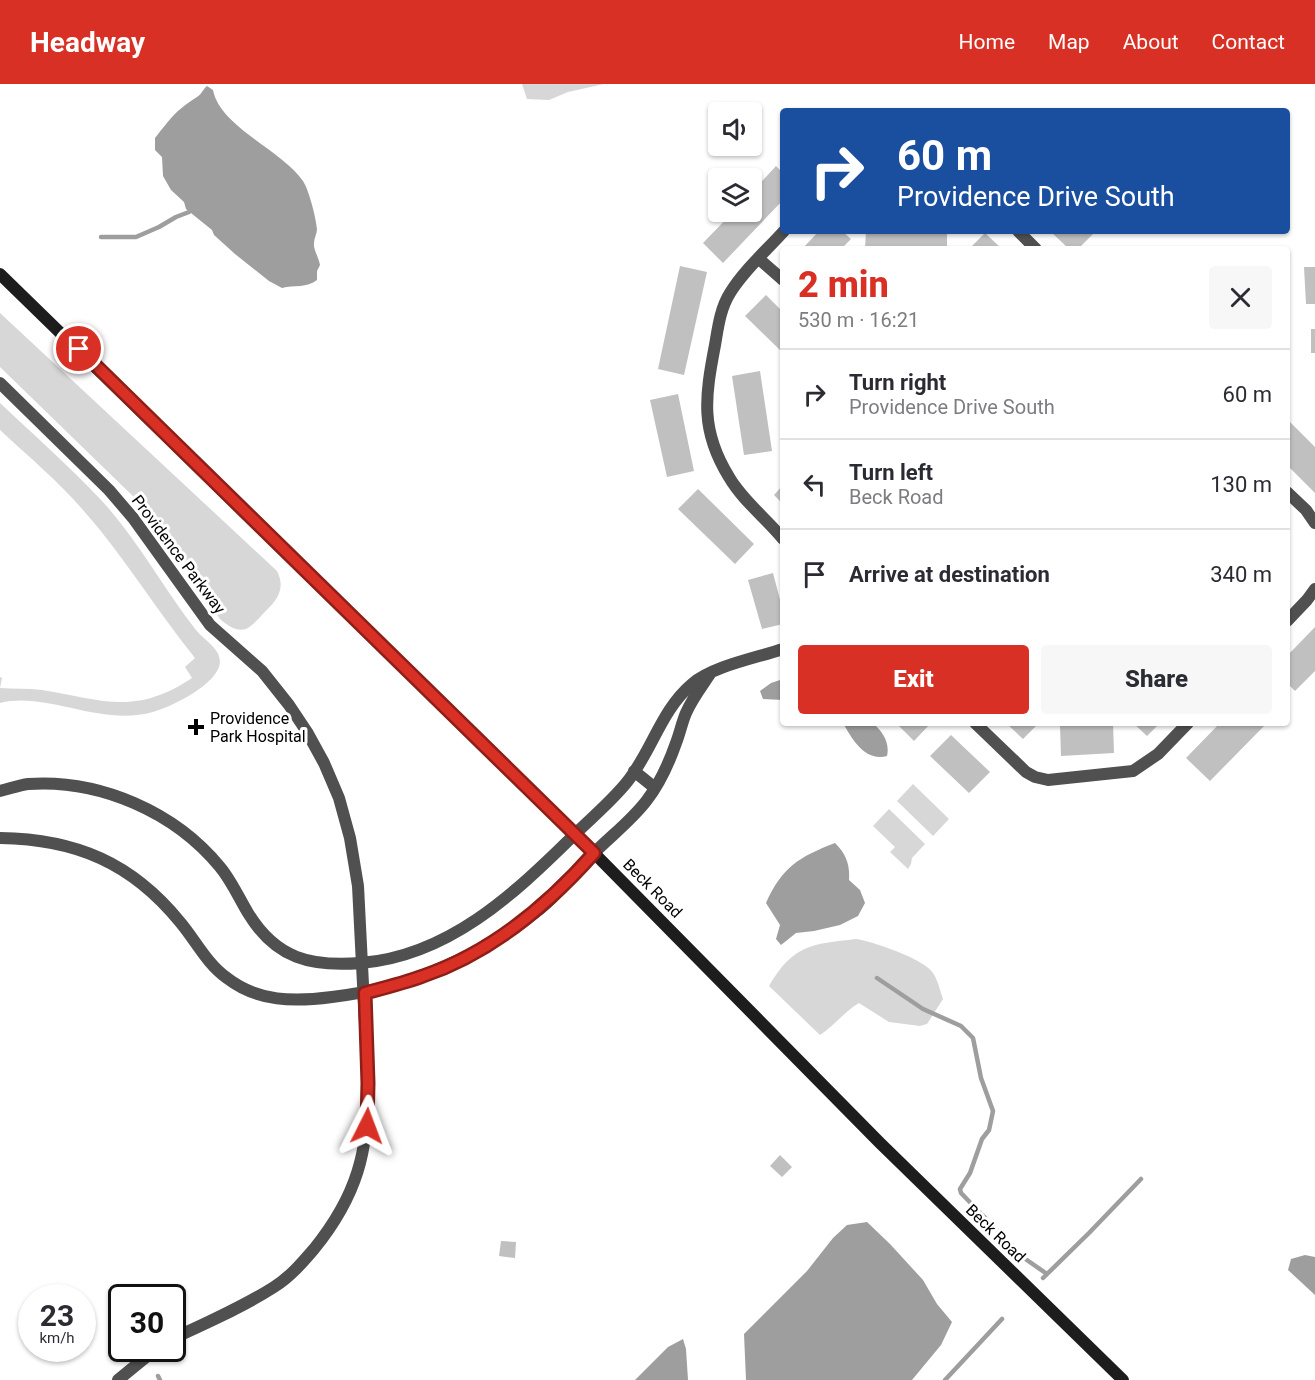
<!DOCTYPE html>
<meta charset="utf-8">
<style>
body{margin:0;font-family:Roboto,sans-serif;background:#f7f7f7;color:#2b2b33;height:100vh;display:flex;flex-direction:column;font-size:22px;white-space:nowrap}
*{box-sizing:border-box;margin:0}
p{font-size:20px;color:#7c7c81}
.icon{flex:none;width:33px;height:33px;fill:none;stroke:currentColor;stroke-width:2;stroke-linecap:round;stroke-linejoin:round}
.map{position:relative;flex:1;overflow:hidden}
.sheet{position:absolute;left:780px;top:162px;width:510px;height:480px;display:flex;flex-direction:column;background:#fff;border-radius:6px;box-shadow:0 2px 4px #0004}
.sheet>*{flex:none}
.top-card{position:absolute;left:780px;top:24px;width:510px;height:126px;border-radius:6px;box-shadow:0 2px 4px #0004;background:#1a4fa0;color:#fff;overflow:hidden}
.controls{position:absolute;left:708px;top:18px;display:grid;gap:12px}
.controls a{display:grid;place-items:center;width:54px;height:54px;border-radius:6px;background:#fff;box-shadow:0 2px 4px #0004;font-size:30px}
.speed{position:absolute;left:18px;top:1200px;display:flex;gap:12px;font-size:30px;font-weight:700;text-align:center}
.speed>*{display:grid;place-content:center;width:78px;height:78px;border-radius:50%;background:#fff;box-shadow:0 2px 4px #0004;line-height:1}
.speed small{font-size:15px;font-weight:400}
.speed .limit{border:3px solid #111;border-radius:9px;background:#fff;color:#111}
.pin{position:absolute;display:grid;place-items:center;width:51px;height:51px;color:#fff;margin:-26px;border:3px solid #fff;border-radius:50%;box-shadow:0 2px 6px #0007}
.me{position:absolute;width:66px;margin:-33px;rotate:3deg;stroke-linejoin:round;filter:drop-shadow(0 0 4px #0008)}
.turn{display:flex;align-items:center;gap:21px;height:126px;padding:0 18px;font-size:27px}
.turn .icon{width:78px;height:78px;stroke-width:2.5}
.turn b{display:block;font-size:42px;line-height:51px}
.round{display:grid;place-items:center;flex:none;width:63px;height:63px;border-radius:6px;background:#f7f7f7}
.headline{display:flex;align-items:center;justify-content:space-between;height:102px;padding:0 18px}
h1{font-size:36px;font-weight:800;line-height:45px;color:#d93025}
.action{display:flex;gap:12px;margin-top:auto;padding:12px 18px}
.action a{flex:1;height:69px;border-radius:6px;background:#d93025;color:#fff;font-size:24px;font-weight:800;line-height:69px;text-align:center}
.action a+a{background:#f7f7f7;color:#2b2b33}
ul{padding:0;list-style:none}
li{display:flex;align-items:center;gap:18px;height:90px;padding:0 18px;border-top:2px solid #e1e1e2}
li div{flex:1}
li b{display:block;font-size:22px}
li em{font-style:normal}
header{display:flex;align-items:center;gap:36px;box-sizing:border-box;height:84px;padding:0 30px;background:#d93025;color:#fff}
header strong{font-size:28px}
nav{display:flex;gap:33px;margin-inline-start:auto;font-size:21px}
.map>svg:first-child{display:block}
.green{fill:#d7d7d7}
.water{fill:#9e9e9e}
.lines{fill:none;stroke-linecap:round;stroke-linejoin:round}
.stream{stroke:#9e9e9e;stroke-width:4.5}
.building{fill:#c0c0c0}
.minor{stroke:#505050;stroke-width:12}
.secondary{stroke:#1d1d1d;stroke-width:12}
.route-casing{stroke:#8d1f18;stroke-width:15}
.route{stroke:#d93025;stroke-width:10}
.poi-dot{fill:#000;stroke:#fff;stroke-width:2}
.labels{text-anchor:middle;stroke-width:6;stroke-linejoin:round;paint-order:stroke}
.street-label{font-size:16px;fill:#000;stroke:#fff}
.poi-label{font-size:16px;fill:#000;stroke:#fff;text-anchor:start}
</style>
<header>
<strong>Headway</strong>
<nav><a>Home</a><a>Map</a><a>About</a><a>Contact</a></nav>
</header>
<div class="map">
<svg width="1315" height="1296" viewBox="0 0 1315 1296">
<rect width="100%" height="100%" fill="#fff"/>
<path class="green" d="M522,0H604L568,8L549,16L527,15Z
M0,229L277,487C287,507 275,518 261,532C257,536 252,542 246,545C236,548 227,541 220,535L139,418L0,283Z
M0,319C34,351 70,383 102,417C138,456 163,504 196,546C204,556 220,564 220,578C219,600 171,623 153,628C100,643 47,607 0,619V593L2,594L0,604C14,605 28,604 42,606C103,616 135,632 192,594L185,583L195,574C156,526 124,472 83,426C58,397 28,372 0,346Z
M913,700L949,735L933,752L897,717Z
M889,725L925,760L912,774L911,780L908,785L890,768L895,763L873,742Z
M856,855C872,857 924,875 933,889C938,896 940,907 943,915L927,940L920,942L889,938L859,919C844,928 834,942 820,951L769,902C793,861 811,860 856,855Z"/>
<path class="water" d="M207,2L213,6C220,43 282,66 303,97C309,106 316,134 317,145C317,150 314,154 314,159C313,165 319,174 320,181L317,187V196C307,204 294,201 282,204L269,197L235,170L214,151L212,146L186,125L184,118L171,106L163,92L162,73L155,66V54C171,34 175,27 197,13C202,10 203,5 207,2Z
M783,595V616L763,615L760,607L771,599Z
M843,639H873C883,648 890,659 887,672C865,678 852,655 843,639Z
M835,759C846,770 850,780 849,796L860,806L865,819L858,832L840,841L814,847L796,849L781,861L776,855L780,841L766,819C782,783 799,773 835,759Z
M867,1138L890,1160L923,1196L937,1220L952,1238L941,1261L912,1296H746L744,1250L807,1187L833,1154L847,1141Z
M1305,1171L1315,1173V1211L1288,1186L1291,1175Z
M683,1255L686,1265L688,1296H635L668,1263Z"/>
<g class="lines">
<path class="stream" d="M101,153H136L159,143L176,133L189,128
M877,894L923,925L961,942L973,954L981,994L993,1027L989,1046L982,1055L970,1089L960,1105L961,1109L1024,1174L1047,1190
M1043,1194L1089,1149L1141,1095
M158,1292L160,1296
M945,1296L1002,1235"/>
</g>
<path class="building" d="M776,82L783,89V116L723,179L703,159L733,128H752V108Z
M819,147H842L851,155L841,165H802Z
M866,147H947V165L865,164Z
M1050,147H1092L1094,149L1078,165H1069Z
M985,149L1002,165H969Z
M680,182L707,188L684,291L658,285Z
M1304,183H1315V220H1306Z
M766,211L783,228V269L745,232Z
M1311,245H1315V269H1311Z
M760,287L772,367L744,371L732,292Z
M678,310L694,387L667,393L650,316Z
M1287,335L1315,363V409L1287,381Z
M783,401V420L774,411Z
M698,405L754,460L735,480L678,425Z
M773,489L783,527V540L762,545L748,496Z
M1315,543V587L1295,607L1287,599V572Z
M896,639H931L914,657Z
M1006,639H1039L1023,655Z
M1113,639L1114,669L1061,672L1060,641Z
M1133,639H1160L1147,652Z
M1220,639H1267L1210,697L1186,674Z
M951,651L990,688L969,709L930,672Z
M780,1071L792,1083L782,1093L770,1082Z
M501,1157L516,1158L515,1174L499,1172Z"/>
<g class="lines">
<path class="minor" d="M1018,147L1036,165
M759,175L783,196
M0,299L109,406L133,434L210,541L262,587L289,621L307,648L324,679L339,714L350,754L358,802L368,999C369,1067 357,1112 314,1165C302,1179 290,1193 274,1203C243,1223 206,1239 172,1255
M1287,408L1306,426L1315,439
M783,455C766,434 743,417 729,393C700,346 705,313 715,261C718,244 720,225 730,209C744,186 766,167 784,147
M1287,537L1307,516L1315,505
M975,639L1026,688L1035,693L1048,696L1133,687L1158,670L1188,639
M634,687L655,704
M0,707C9,705 19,701 28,700C100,695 175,728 220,783C231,796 239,814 248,829C276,875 311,883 361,879C448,872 513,811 572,753C590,735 611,718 627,698C652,667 661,626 692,600C713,582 756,574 783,565
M0,754C76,755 132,779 180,838C196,857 207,880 227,894C258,918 294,918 332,913C408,904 480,873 541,824C561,808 576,787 595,768C612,751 632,736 647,716C660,699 669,679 676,659C680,649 682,638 686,629C692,615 702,602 710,590
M118,1296L157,1264"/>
<path class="secondary" d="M0,190L594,769L880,1059L1123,1296"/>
</g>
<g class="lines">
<g class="route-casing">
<path id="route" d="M79,265L594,769C547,822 491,869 423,892C404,899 384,904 365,909L368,999L367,1042"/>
</g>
<use href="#route" class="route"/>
</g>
<path class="poi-dot" d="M193 634h6v6h6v6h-6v6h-6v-6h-6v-6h6z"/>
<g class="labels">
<g class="street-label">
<text transform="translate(179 470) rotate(53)" y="6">Providence Parkway</text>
<text transform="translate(653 804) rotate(45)" y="6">Beck Road</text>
<text transform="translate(996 1149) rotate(44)" y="6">Beck Road</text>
</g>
<g class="poi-label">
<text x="210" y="640">Providence<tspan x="210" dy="18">Park Hospital</tspan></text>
</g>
</g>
</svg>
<div class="controls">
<a><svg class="icon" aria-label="sound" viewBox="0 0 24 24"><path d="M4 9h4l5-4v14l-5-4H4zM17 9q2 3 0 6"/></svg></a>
<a><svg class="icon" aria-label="layers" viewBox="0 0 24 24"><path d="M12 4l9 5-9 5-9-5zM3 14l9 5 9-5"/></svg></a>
</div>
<div class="speed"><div>23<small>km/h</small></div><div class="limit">30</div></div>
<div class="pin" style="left:79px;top:265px;background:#d93025"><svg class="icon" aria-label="arrive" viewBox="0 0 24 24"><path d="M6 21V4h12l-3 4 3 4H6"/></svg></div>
<svg class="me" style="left:367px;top:1042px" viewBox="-20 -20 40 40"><path d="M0-17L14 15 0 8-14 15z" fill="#d93025" stroke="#fff" stroke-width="4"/></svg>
<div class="top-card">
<div class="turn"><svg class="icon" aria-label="right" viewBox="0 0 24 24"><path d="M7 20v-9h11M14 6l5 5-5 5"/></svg><div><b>60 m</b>Providence Drive South</div></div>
</div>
<section class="sheet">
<div class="headline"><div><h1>2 min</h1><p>530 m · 16:21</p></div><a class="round"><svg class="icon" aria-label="close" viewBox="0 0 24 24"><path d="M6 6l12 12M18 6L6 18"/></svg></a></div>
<ul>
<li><svg class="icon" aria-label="right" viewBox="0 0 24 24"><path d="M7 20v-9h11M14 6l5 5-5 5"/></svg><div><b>Turn right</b><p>Providence Drive South</p></div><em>60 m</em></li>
<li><svg class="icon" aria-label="left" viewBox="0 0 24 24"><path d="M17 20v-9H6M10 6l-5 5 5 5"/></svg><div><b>Turn left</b><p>Beck Road</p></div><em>130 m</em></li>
<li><svg class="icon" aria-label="arrive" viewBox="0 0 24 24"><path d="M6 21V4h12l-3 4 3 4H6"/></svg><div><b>Arrive at destination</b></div><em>340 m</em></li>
</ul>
<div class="action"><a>Exit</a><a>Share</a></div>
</section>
</div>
